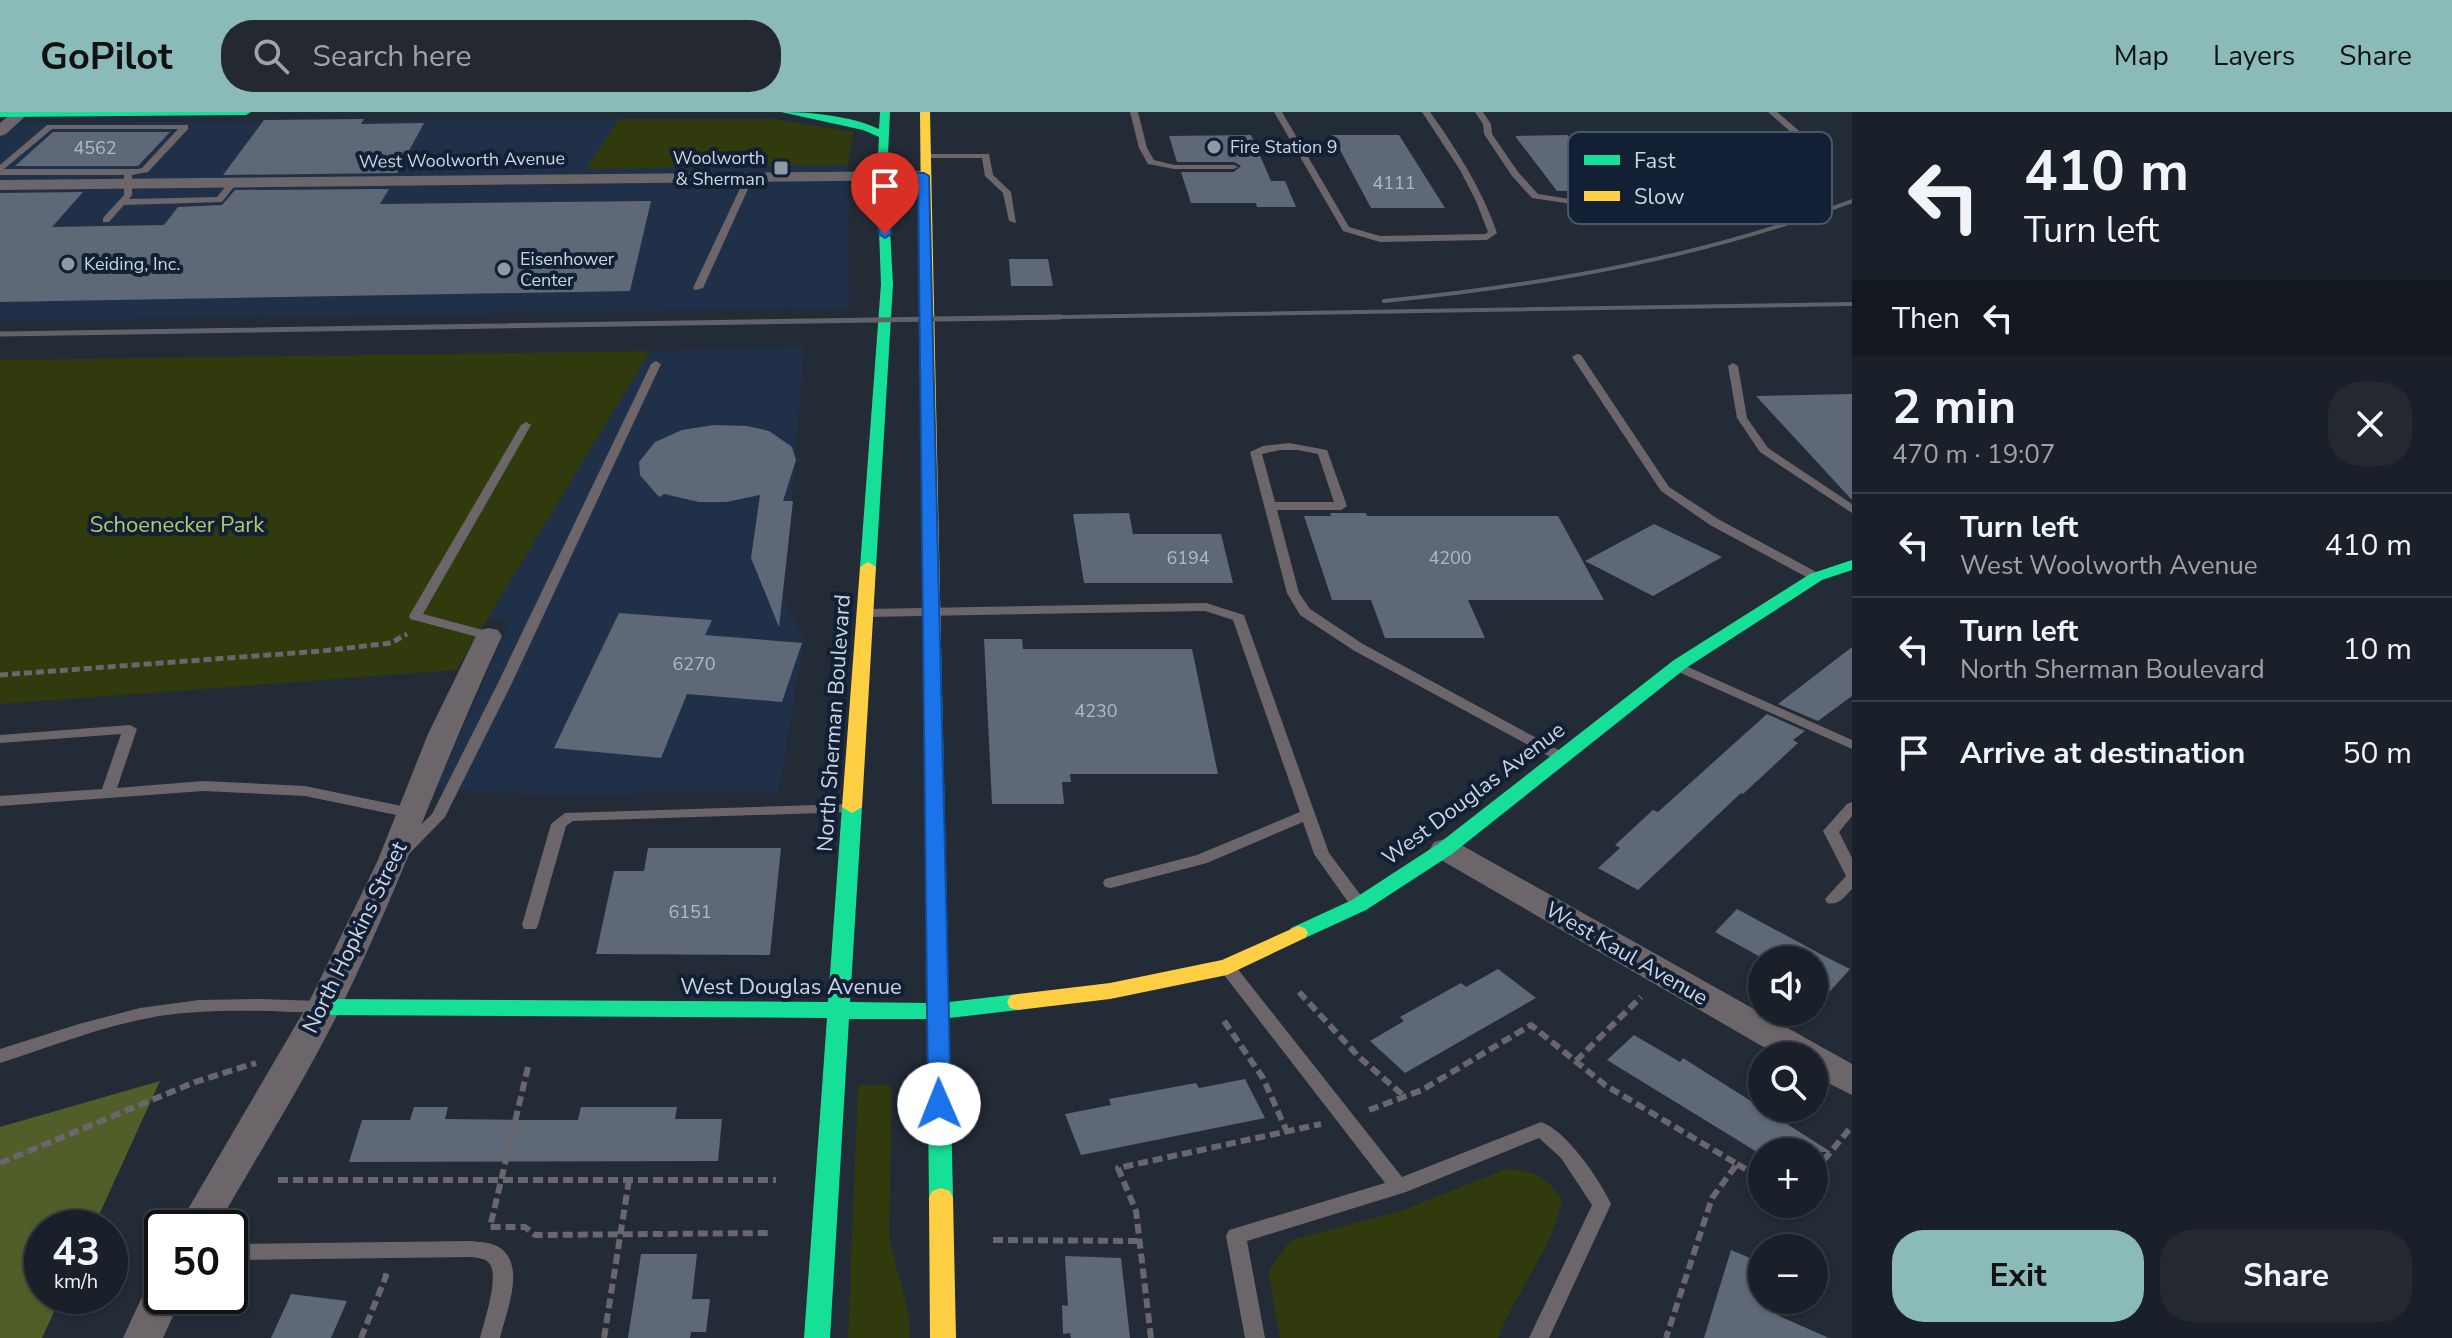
<!DOCTYPE html>
<meta charset="utf-8">
<style>
body{margin:0;font-family:"Nunito Sans",sans-serif;background:#232831;color:#f1f3f6;height:100vh;display:flex;flex-direction:column;font-size:30px;white-space:nowrap}
*{box-sizing:border-box;margin:0}
p{font-size:26px;color:#9fa3a8}
.icon{flex:none;width:44px;height:44px;fill:none;stroke:currentColor;stroke-width:2;stroke-linecap:round;stroke-linejoin:round}
.map{position:relative;flex:1;overflow:hidden}
.details{display:flex;flex-direction:column;background:#1a2029;width:600px}
.details>*{flex:none}
.hud{background:#1a2029;color:#f1f3f6;overflow:hidden}
.tools{position:absolute;left:1748px;top:834px;display:grid;gap:16px}
.tools a{display:grid;place-items:center;width:80px;height:80px;border-radius:50%;background:#1a2029;box-shadow:0 2px 6px #0004,0 0 0 2px #383e46;font-size:40px}
.speed{position:absolute;left:24px;top:1098px;display:flex;gap:16px;font-size:40px;font-weight:700;text-align:center}
.speed>*{display:grid;place-content:center;width:104px;height:104px;border-radius:50%;background:#1a2029;box-shadow:0 2px 6px #0004,0 0 0 2px #383e46;line-height:1}
.speed small{font-size:20px;font-weight:400}
.speed .limit{border:4px solid #111;border-radius:12px;background:#fff;color:#111}
.pin{position:absolute;display:grid;place-items:center;width:68px;height:68px;color:#fff;margin:-82px -34px;border-radius:50% 50% 50% 0;rotate:-45deg;box-shadow:0 0 8px #0007}
.pin .icon{rotate:45deg}
.me{position:absolute;width:88px;margin:-44px;rotate:359deg;stroke-linejoin:round;filter:drop-shadow(0 0 6px #0008)}
.turn{display:flex;align-items:center;gap:28px;height:168px;padding:0 40px;font-size:36px}
.turn .icon{width:104px;height:104px;stroke-width:2.5}
.turn b{display:block;font-size:56px;line-height:68px}
.then{display:flex;align-items:center;height:76px;padding:0 40px;background:#0003;gap:16px;font-size:30px}
.round{display:grid;place-items:center;flex:none;width:84px;height:84px;border-radius:32px;background:#232831}
.headline{display:flex;align-items:center;justify-content:space-between;height:136px;padding:0 40px}
h1{font-size:48px;font-weight:700;line-height:60px}
.cta{display:flex;gap:16px;margin-top:auto;padding:16px 40px}
.cta a{flex:1;height:92px;border-radius:32px;background:#8bbbb9;color:#111;font-size:32px;font-weight:700;line-height:92px;text-align:center}
.cta a+a{background:#232831;color:#f1f3f6}
ul{padding:0;list-style:none}
li{display:flex;align-items:center;gap:24px;height:104px;padding:0 40px;border-top:2px solid #383e46}
li div{flex:1}
li b{display:block;font-size:30px}
li em{font-style:normal}
header{display:flex;align-items:center;gap:48px;box-sizing:border-box;height:112px;padding:0 40px;background:#8bbbb9;color:#111}
header strong{font-size:38px}
nav{display:flex;gap:44px;margin-inline-start:auto;font-size:28px}
.search{width:560px;height:72px;background:#232831;display:flex;align-items:center;gap:20px;box-sizing:border-box;padding:0 28px;border-radius:32px;color:#9fa3a8;font-size:30px}
main{display:flex;flex:1;min-height:0}
.map>svg:first-child{display:block}
.built{fill:#203049}
.green{fill:#303a0d}
.forest{fill:#525e29}
.building{fill:#5e6877}
.lines{fill:none;stroke-linecap:round;stroke-linejoin:round}
.path-far1{stroke:#69666d;stroke-width:5;stroke-dasharray:8 4;stroke-linecap:butt}
.path{stroke:#69666d;stroke-width:6;stroke-dasharray:10 5;stroke-linecap:butt}
.lane{fill:#6c666b;fill-rule:evenodd}
.street{fill:#6c666b;fill-rule:evenodd}
.fast{fill:#16e098;fill-rule:evenodd}
.slow{fill:#ffcf43;fill-rule:evenodd}
.rail-far1{stroke:#616269;stroke-width:4}
.rail{stroke:#616269;stroke-width:5}
.route{fill:#1a73e8;stroke:#114b97;stroke-width:2}
.poi-dot{fill:#909aa7;stroke:#121f34;stroke-width:3}
.labels{text-anchor:middle;stroke-width:8;stroke-linejoin:round;paint-order:stroke}
.far-poi-label{font-size:18px;fill:#cbd5e3;stroke:#121f34;text-anchor:start}
.number-label{font-size:18px;fill:#b0bac8}
.far-street-label{font-size:18px;fill:#cbd5e3;stroke:#121f34}
.park-label{font-size:22px;fill:#b5c96f;stroke:#121f34}
.street-label{font-size:22px;fill:#cbd5e3;stroke:#121f34}
.key{fill:#121f34;stroke:#4a5669;stroke-width:2}
.key-label{font-size:22px;fill:#cbd5e3}
</style>
<header>
<strong>GoPilot</strong>
<div class="search"><svg class="icon" aria-label="search" viewBox="0 0 24 24"><circle cx="10" cy="10" r="6"/><path d="M15 15l6 6"/></svg>Search here</div>
<nav><a>Map</a><a>Layers</a><a>Share</a></nav>
</header>
<main>
<div class="map">
<svg width="1852" height="1226" viewBox="0 0 1852 1226">
<rect width="100%" height="100%" fill="#232b37"/>
<path class="built" d="M619,7L587,56L848,53L849,196L0,209V11Z
M804,236L784,489L804,529L779,681L531,682L436,677L509,511L488,506L650,239Z"/>
<path class="green" d="M619,7H773L853,20L848,53L586,57Z
M650,239L456,558L0,592V248Z
M858,973H889L892,980L889,1123C894,1158 911,1190 910,1226H848Z
M1506,1057C1532,1058 1547,1065 1562,1087C1556,1131 1514,1182 1498,1226H1280L1268,1159L1291,1128L1401,1099Z"/>
<path class="forest" d="M160,969L93,1116H42V1184H61L42,1226H0V1015Z"/>
<path class="building" d="M364,7L361,12L424,11L397,61L223,63L264,8Z
M53,20H170L138,54H15Z
M1251,23L1271,69H1285L1296,95H1257L1256,91H1191L1181,60H1234L1241,54L1234,50H1177L1169,24Z
M1332,23H1399L1445,96H1371Z
M1567,23L1587,38L1622,78L1557,79L1515,24Z
M389,77L380,92L651,89L630,179L0,190V81L83,80L52,115L164,113L178,95L222,93L235,78Z
M1009,147H1048L1053,174H1011Z
M1852,282V388L1756,284Z
M714,313L747,314L769,319L792,335L796,348L783,389H793L779,515L751,446L760,383L726,390H699L664,382L659,385L640,363L639,350L655,330L682,318Z
M1129,401L1133,422H1221L1233,471H1084L1073,402Z
M1330,401H1366L1367,404H1558L1604,488H1468L1485,526H1385L1371,488H1332L1304,404H1331Z
M1654,412L1722,445L1653,484L1585,449Z
M619,501L712,508L705,523L802,531L782,590L687,582L661,646L554,636Z
M984,527H1022L1023,537H1192L1218,662H1070L1071,670H1062L1064,692H992Z
M1852,535V584L1818,609L1778,592Z
M1767,602L1805,619L1793,628L1798,631L1743,682L1741,681L1638,778L1598,756L1620,736L1615,733L1653,698L1658,700Z
M648,736H781L770,843L596,842L614,759H644Z
M1737,797L1828,846L1850,857L1814,897V848H1766L1715,820Z
M1498,857L1536,886L1405,961L1370,929L1404,909L1400,905L1461,871L1466,875Z
M1634,923L1680,950L1683,946L1831,1040H1757L1607,948Z
M1245,967L1265,1006L1081,1043L1065,1002L1111,993L1109,987L1196,971L1199,976Z
M414,995H448L445,1007L529,1008H578L581,995H677L675,1007H722L718,1049L349,1050L362,1008H410Z
M1731,1138L1762,1151V1188H1783L1779,1204L1829,1226H1704Z
M641,1142H697L692,1187H710L706,1220H691L690,1226H628Z
M1065,1144L1121,1146L1130,1226H1071L1070,1221L1063,1222L1062,1193L1068,1194Z
M291,1182L347,1189L331,1226H271Z"/>
<g class="lines">
<path class="path-far1" d="M0,563L322,539L391,531L407,522"/>
<path class="path" d="M1299,880L1359,945L1404,984
M1224,909L1263,966L1288,1022
M1576,949L1641,885
M528,955L490,1115H525L535,1123L771,1121
M1369,998L1422,978L1531,913L1605,973L1737,1052L1712,1086L1666,1226
M0,1051L195,970L256,951
M1737,1052L1762,1067
M1814,1060L1852,1014
M278,1068H776
M993,1128L1139,1129
M361,1226L386,1164H382
M604,1226L629,1068
M1151,1226L1136,1099L1118,1056L1321,1012"/>
<path class="lane" d="M1130,0H1138L1147,36L1154,48L1174,53H1234L1238,55L1234,57H1174L1148,52L1139,36Z
M1274,0H1282L1349,115L1380,124L1485,122L1488,120L1476,89L1460,58L1422,0H1430C1457,38 1482,77 1497,121L1487,128L1380,130L1343,119Z
M1475,0H1483L1491,12L1492,22L1518,60L1538,82L1589,90L1593,93L1592,95L1532,86L1512,64L1484,22L1483,12Z
M1768,0H1777L1819,36V40L1794,44H1724V40H1794L1810,37Z
M47,13H188V17L148,60L132,63V83L129,87L217,85L230,69L237,71L222,90L124,93L109,110H103V106L124,83V63H0V53ZM52,17H178L142,56L138,57H4Z
M924,42H989L993,63L1011,80L1016,111L1009,109L1003,81L985,64L982,46H921V42Z
M749,63L753,66L703,176L695,178L693,176L745,66Z
M1577,242L1581,243L1669,375L1718,407L1820,462L1822,465L1820,468H1812L1710,413L1661,379L1572,245Z
M656,249L661,252L511,573L445,705L407,744H397L394,740L397,736L432,702L497,573L651,252Z
M1733,251L1738,254L1747,306L1768,336L1852,392V401L1760,340L1737,306L1728,254Z
M526,310L531,313L423,502L494,521L496,524L489,528L410,507L409,504L521,313Z
M1289,331L1327,338L1347,394L1341,398H1277L1299,481L1310,497L1363,532L1566,642L1568,645L1566,648H1556L1353,538L1300,503L1287,481L1250,340L1263,334ZM1280,338H1298L1318,342L1334,390H1275L1262,342Z
M1206,491L1244,503L1245,506L1329,741L1365,789L1367,793L1365,797H1353L1314,742L1303,710L1207,751L1111,776L1105,775L1103,771L1105,767L1197,743L1300,700L1233,508L1205,499L867,505L861,501L867,497Z
M1677,550L1852,628V637L1672,557L1670,554Z
M130,613L137,617L117,676L203,669L305,674L411,696L418,701L411,706L305,684L203,679L0,694V684L102,677L121,622L0,631V623Z
M1852,690V704L1839,720L1852,746V777C1844,785 1839,794 1827,791L1825,787L1846,764L1823,719L1847,692Z
M847,692L852,694L854,697L852,700L573,709L566,714L538,813L536,817H524L522,813L551,712L565,701Z
M1227,849L1233,851L1402,1065L1541,1010C1566,1018 1600,1068 1611,1092L1549,1226H1529L1592,1093L1561,1046L1539,1026L1406,1080L1247,1129L1265,1226H1245L1226,1124L1229,1118L1385,1071L1221,859L1219,855L1221,851Z
M260,887L319,889L325,891L327,895L325,899L319,901C266,899 212,896 159,904C105,913 53,934 0,951V937L79,912L140,896L199,888Z
M471,1129C479,1130 489,1130 497,1134C528,1151 506,1200 500,1226H480C484,1210 500,1163 489,1151C485,1146 477,1146 471,1145L230,1148V1132Z"/>
<path class="street" d="M13,0H30L6,22L0,24V11Z
M924,59L932,64L930,68L0,78V68Z
M489,516L498,518L502,524C445,646 401,772 342,893C305,969 258,1042 216,1116H177L308,892L378,748L428,622L476,524L480,518Z
M1445,727L1456,730L1852,952V983L1814,964V944H1779L1434,744L1430,737L1434,730Z
M162,1167V1184H182L163,1226H123L148,1172Z"/>
<path class="fast" d="M0,0H251L246,3L0,5Z
M781,0C812,0 851,4 879,17L880,0H890L887,64L893,172L876,455L868,460L860,455L881,172L877,64L879,25L863,18Z
M1852,448V458L1822,468L1686,556L1452,742L1366,798L1305,826H1291L1288,821L1291,816L1352,788L1438,732L1674,548L1810,462Z
M933,528L941,533L949,890L1018,882L1026,884L1029,890L1026,896L1018,898L949,906L953,1086L950,1093L941,1096L932,1093L929,1086L927,907H849L830,1226H804L827,906L324,903L316,901L313,895L316,889L324,887L828,890L842,695L852,689L862,695L850,890L927,891L925,533Z"/>
<path class="slow" d="M920,0H930L941,533L933,538L925,533Z
M868,450L876,455L862,695L852,701L842,695L860,455Z
M1298,814L1305,816L1308,821L1305,826L1227,863L1110,887L1018,898L1010,896L1007,890L1010,884L1018,882L1110,871L1222,848Z
M941,1076L950,1079L953,1086L956,1226H930L929,1086L932,1079Z"/>
<path class="rail-far1" d="M1384,189C1545,173 1700,146 1852,89
M936,207L1852,192"/>
<path class="rail" d="M0,222L1060,205"/>
</g>
<path class="route" d="M924,61L929,64L951,992L947,998L939,1001L931,998L928,992L918,68L888,67L891,122L885,126L879,122L877,64L882,61Z"/>
<g class="poi-dot">
<circle cx="1214" cy="35" r="8"/>
<rect x="773" y="48" width="16" height="16" rx="4"/>
<circle cx="68" cy="152" r="8"/>
<circle cx="504" cy="157" r="8"/>
</g>
<g class="labels">
<g class="far-poi-label">
<text x="1230" y="41">Fire Station 9</text>
<text x="765" y="52" text-anchor="end">Woolworth<tspan x="765" dy="21">&amp; Sherman</tspan></text>
<text x="520" y="153">Eisenhower<tspan x="520" dy="21">Center</tspan></text>
<text x="84" y="158">Keiding, Inc.</text>
</g>
<g class="number-label">
<text x="95" y="42">4562</text>
<text x="1394" y="77">4111</text>
<text x="1188" y="452">6194</text>
<text x="1450" y="452">4200</text>
<text x="694" y="558">6270</text>
<text x="1096" y="605">4230</text>
<text x="690" y="806">6151</text>
</g>
<g class="far-street-label">
<text transform="translate(462 48) rotate(-1)" y="6">West Woolworth Avenue</text>
</g>
<g class="park-label">
<text x="177" y="420">Schoenecker Park</text>
</g>
<g class="street-label">
<text transform="translate(833 611) rotate(-86)" y="8">North Sherman Boulevard</text>
<text transform="translate(1473 681) rotate(-37)" y="8">West Douglas Avenue</text>
<text transform="translate(354 825) rotate(-64)" y="8">North Hopkins Street</text>
<text transform="translate(1627 841) rotate(30)" y="8">West Kaul Avenue</text>
<text x="791" y="882">West Douglas Avenue</text>
</g>
</g>
<rect x="1568" y="20" width="264" height="92" rx="12" class="key"/>
<rect x="1584" y="43" width="36" height="10" fill="#16e098"/>
<rect x="1584" y="79" width="36" height="10" fill="#ffcf43"/>
<g class="key-label">
<text x="1634" y="56">Fast</text>
<text x="1634" y="92">Slow</text>
</g>
</svg>
<div class="tools">
<a><svg class="icon" aria-label="sound" viewBox="0 0 24 24"><path d="M4 9h4l5-4v14l-5-4H4zM17 9q2 3 0 6"/></svg></a>
<a><svg class="icon" aria-label="search" viewBox="0 0 24 24"><circle cx="10" cy="10" r="6"/><path d="M15 15l6 6"/></svg></a>
<a>+</a>
<a>−</a>
</div>
<div class="speed"><div>43<small>km/h</small></div><div class="limit">50</div></div>
<div class="pin" style="left:885px;top:122px;background:#d93025"><svg class="icon" aria-label="arrive" viewBox="0 0 24 24"><path d="M6 21V4h12l-3 4 3 4H6"/></svg></div>
<svg class="me" style="left:939px;top:992px" viewBox="-20 -20 40 40"><circle r="19" fill="#fff"/><path d="M0-13L10 11 0 6-10 11z" fill="#1a73e8"/></svg>
</div>
<section class="details">
<div class="hud">
<div class="turn"><svg class="icon" aria-label="left" viewBox="0 0 24 24"><path d="M17 20v-9H6M10 6l-5 5 5 5"/></svg><div><b>410 m</b>Turn left</div></div>
<div class="then">Then<svg class="icon" aria-label="left" viewBox="0 0 24 24"><path d="M17 20v-9H6M10 6l-5 5 5 5"/></svg></div>
</div>
<div class="headline"><div><h1>2 min</h1><p>470 m · 19:07</p></div><a class="round"><svg class="icon" aria-label="close" viewBox="0 0 24 24"><path d="M6 6l12 12M18 6L6 18"/></svg></a></div>
<ul>
<li><svg class="icon" aria-label="left" viewBox="0 0 24 24"><path d="M17 20v-9H6M10 6l-5 5 5 5"/></svg><div><b>Turn left</b><p>West Woolworth Avenue</p></div><em>410 m</em></li>
<li><svg class="icon" aria-label="left" viewBox="0 0 24 24"><path d="M17 20v-9H6M10 6l-5 5 5 5"/></svg><div><b>Turn left</b><p>North Sherman Boulevard</p></div><em>10 m</em></li>
<li><svg class="icon" aria-label="arrive" viewBox="0 0 24 24"><path d="M6 21V4h12l-3 4 3 4H6"/></svg><div><b>Arrive at destination</b></div><em>50 m</em></li>
</ul>
<div class="cta"><a>Exit</a><a>Share</a></div>
</section>
</main>
